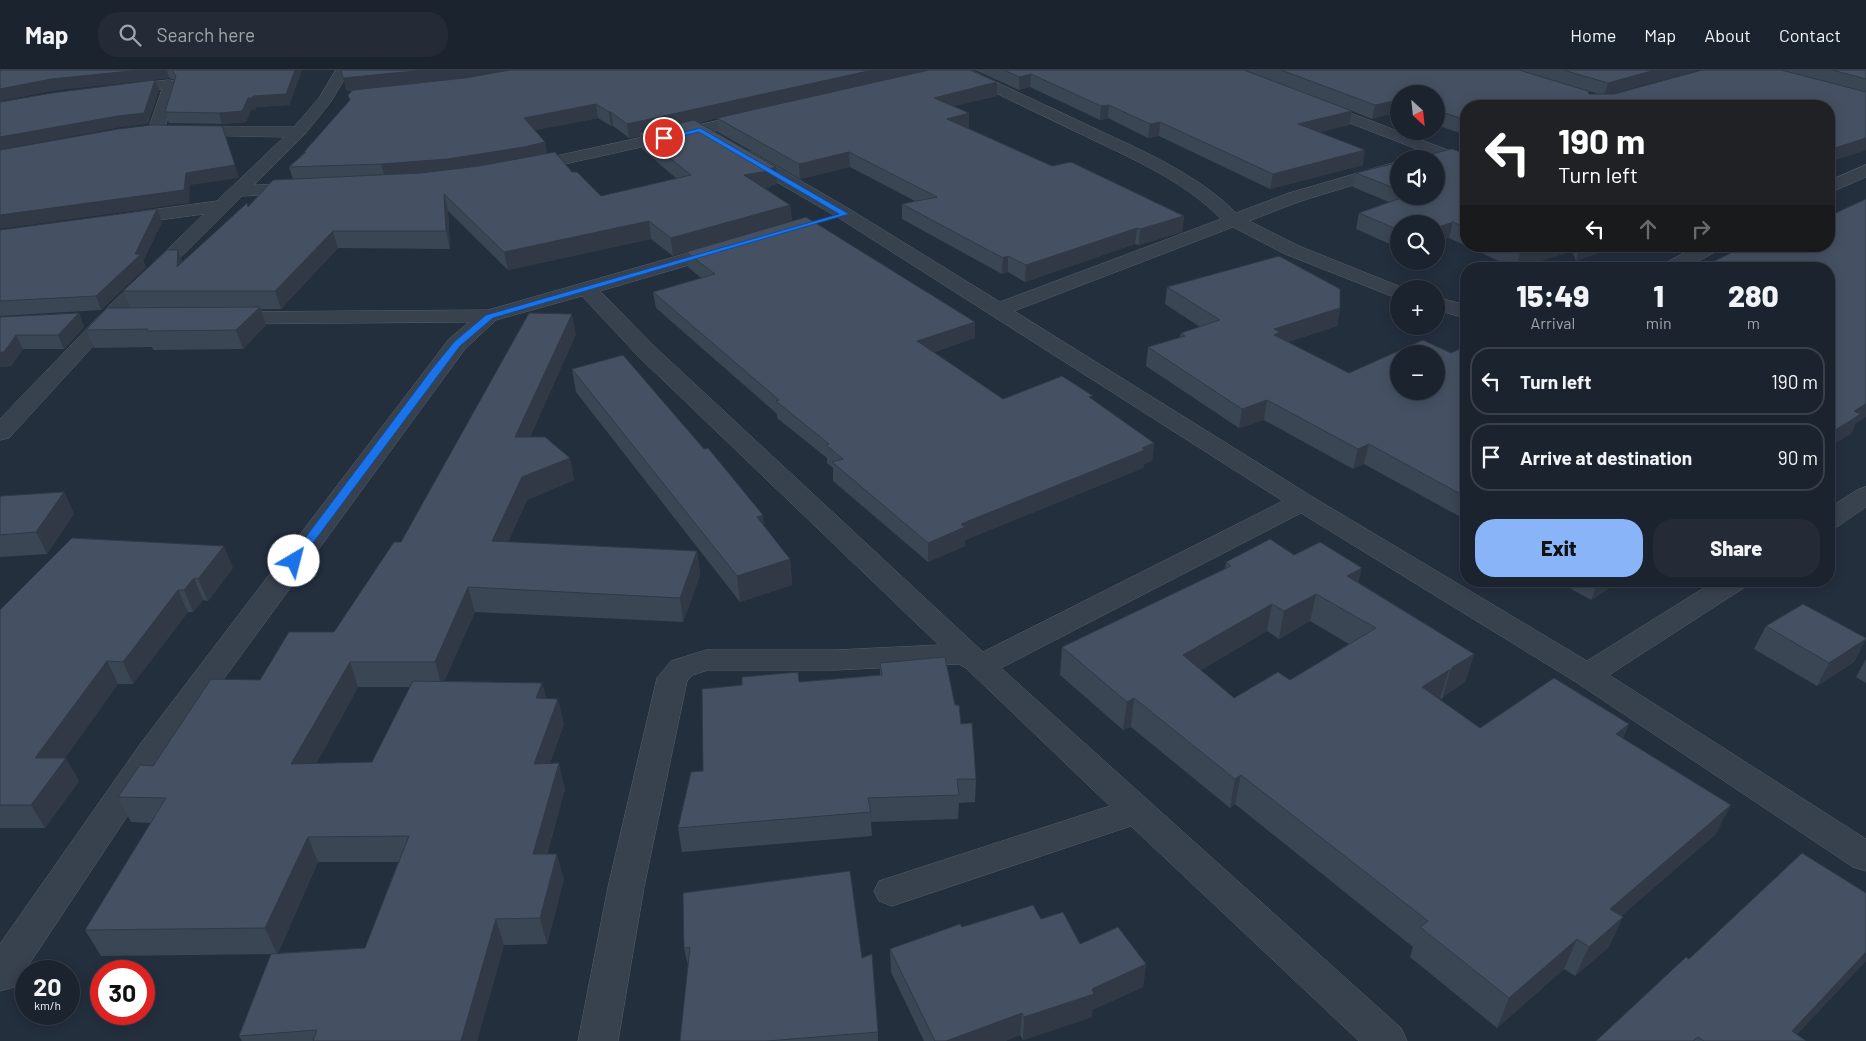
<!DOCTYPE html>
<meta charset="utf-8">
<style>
body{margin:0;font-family:Barlow,sans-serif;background:#242b36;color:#f1f3f6;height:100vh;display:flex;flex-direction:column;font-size:19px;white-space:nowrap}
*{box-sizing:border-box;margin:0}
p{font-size:16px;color:#a0a4aa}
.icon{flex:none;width:28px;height:28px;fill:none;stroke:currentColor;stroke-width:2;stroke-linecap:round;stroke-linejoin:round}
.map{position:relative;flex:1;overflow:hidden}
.panel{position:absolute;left:1460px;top:192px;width:375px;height:325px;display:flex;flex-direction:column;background:#1b232e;border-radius:20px;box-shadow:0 2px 12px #0003,0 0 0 1px #39404a}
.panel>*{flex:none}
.top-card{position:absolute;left:1460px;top:30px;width:375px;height:152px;border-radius:20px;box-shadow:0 2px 12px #0003,0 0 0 1px #39404a;background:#202124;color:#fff;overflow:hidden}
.needle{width:32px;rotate:153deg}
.fabs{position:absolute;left:1390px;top:15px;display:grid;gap:10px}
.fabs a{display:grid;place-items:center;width:55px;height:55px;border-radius:50%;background:#1b232e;box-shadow:0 2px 12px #0003,0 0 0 1px #39404a;font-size:25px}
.speed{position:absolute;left:15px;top:890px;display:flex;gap:10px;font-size:25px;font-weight:700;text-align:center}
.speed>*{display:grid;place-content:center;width:65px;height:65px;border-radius:50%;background:#1b232e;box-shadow:0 2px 12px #0003,0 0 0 1px #39404a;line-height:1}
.speed small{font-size:12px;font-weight:400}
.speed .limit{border:8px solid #d22;background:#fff;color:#111}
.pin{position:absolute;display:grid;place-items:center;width:42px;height:42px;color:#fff;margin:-21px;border:2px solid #fff;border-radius:50%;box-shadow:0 1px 5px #0007}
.me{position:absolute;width:55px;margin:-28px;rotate:37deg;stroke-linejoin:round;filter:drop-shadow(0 0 4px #0008)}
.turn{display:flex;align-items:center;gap:18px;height:105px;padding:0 15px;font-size:22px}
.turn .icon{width:65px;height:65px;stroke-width:2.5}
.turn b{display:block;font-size:35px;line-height:42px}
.lanes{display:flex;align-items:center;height:48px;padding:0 15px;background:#0003;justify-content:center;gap:25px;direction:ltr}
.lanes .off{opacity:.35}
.eta{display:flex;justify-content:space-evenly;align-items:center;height:85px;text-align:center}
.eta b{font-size:30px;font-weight:800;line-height:35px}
.primary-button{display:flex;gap:10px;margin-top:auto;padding:10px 15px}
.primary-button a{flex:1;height:58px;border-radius:20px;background:#8ab4f8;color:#111;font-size:20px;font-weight:800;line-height:58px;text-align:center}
.primary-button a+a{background:#242b36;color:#f1f3f6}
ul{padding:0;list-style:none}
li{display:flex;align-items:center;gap:15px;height:68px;margin:0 10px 8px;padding:0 5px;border:2px solid #39404a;border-radius:20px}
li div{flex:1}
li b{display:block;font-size:19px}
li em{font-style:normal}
header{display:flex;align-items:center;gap:30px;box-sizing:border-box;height:70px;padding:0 25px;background:#1b232e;border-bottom:1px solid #39404a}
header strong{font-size:24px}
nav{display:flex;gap:28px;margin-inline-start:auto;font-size:18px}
.search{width:350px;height:45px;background:#242b36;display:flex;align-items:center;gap:12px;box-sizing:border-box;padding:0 18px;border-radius:20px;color:#a0a4aa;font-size:19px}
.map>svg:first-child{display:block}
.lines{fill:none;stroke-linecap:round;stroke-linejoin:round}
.minor-casing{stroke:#565f6c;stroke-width:1}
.minor{fill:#38414e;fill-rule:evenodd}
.wall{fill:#3b4654;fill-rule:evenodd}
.shaded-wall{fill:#303945}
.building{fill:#455162;stroke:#303945;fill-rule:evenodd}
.route{fill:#1a73e8;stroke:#114b97}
</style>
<header>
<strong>Map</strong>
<div class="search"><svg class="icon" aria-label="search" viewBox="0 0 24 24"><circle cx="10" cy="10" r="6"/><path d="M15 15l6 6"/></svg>Search here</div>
<nav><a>Home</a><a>Map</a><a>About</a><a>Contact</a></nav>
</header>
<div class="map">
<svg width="1866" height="971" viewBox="0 0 1866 971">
<rect width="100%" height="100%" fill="#242f3e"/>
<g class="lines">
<g class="minor-casing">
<path id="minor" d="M336,0H350L330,33L304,65L254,115L300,114L306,115L309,119L306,123L242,126L115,252L9,368L0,370V349L101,244L204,144L121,155L114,153L112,149L114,145L217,131L284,67L187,65L181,63L179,60L181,57H294L319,28Z
M952,0H971C1012,20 1054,39 1096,59C1145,82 1197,104 1236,143L1289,123L1399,91V101L1301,131L1249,151L1299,176L1406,219H1399V229L1285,184L1233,157L1014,241L1311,426L1587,591L1715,511H1749L1745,517L1609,605L1866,769V801L1853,797L1576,612L1301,443L1001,598L1401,958L1407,971H1359L1131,756L892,836L879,831L874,821L879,811L1110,736L966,598L959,594L836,600H708L693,605L687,611L644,817L618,971H578L608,817L657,608L671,591L706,580H836L939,575L639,287L582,226L496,250L465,279L165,689L14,917L0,921V874L141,673L449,269L469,252L226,254L219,252L215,248L219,244L226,242L488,240L716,175L723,173L730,175L733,179L730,183L600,221L655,277L983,582L1283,431L839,148L739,90L737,86L739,82H751L851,140L1000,232L1221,149C1184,111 1133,89 1085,66C1041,45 998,24 954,3Z
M169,10L174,11L178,16L164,60L162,63H150L148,60L162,19L120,23L115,22L113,19L115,16L120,15Z
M1316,30L1466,87V98L1311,38L1308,35L1311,32Z
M753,43L759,45L761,48L759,51L524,103L518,102L515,98L518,94L524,93Z
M1866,95V107L1829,123V111Z
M1697,176H1721L1719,180L1684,199H1659L1662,195Z
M1436,227L1466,235V248L1436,240Z
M1866,417V437L1838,456L1829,458V438L1857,420Z"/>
</g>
<use href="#minor" class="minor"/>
</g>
<path class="wall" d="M0,0H302L289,35L256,37V39L251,40L246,52L222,54L169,53L165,42L175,10L169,8L56,20L0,31Z
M341,0L997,12V26L954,36L969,43V57L967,58L1052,96L1184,146L1182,162L1139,175L1135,174L1025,212L1008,202L1002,204L902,149V134L915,131L850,97L800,109L718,62L717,48L698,53L776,97L777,114L771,115V117L765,118L790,135L792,152L975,268L934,282L1003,329L1093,330L1154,373L1152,391L1144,394L1143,398L965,470V476L928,492L833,411V398L827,393V388L777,348V344L656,238L653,222L701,208L688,197L686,182L673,186L651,169L508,200L448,141L450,179L338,178L281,239H261L266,255L243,279L153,280L152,277L94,278L86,260L130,237L123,221L178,180L182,192L248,137L293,109L289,97L304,83L350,31L352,21H347ZM598,48L611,56H613L629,68L640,66L642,79L677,109L601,126L547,84L545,72L535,60Z
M975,0H1698L1610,24H1614L1702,0H1866V80L1829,92V36H1466V65L1436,55V24H1399L1372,49L1352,41L1349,55L1319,62L1363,95L1270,119L1159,66L1148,68L1108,48L1100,50L1030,17L1019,20ZM1588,21L1592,22L1598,24H1589Z
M1466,84V176L1449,168L1399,154V178L1356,159L1359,143L1389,132L1353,117L1356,103L1399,92V126H1436Z
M162,152L143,191L146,197L101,240L0,246V160Z
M1467,176H1616L1576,191L1572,181L1515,199Z
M1167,217L1340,238L1337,256L1288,272L1349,303L1451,283L1466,278V450L1364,394L1353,399L1264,350L1239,358L1146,296L1148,277L1180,267L1181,263L1200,257L1165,234Z
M79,243L84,257L64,279H23L11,296L0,297V247Z
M576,264L530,367L570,388L574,410L527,430L508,472L697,481L700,505L683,552L475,542L444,611L542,613L546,628L564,654L550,693L565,719L547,784L564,809L547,874L504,875L477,971H242L239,966L271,884L101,886L85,860L151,753L131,752L118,727L153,696L260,610L334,562L401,472ZM358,617H410L372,692L316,694ZM318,792H398L365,878L278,883Z
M572,299L764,456L790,489L792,515L740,532L576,322Z
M64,422L74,444L47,484L0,487V428Z
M1294,485L1362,498L1358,512L1474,584L1465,612L1444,626L1442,629L1440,628L1439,629L1480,658L1629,654L1623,668L1716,764L1621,846L1609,877L1575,906L1564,899L1497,958L1410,887L1413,877L1235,734L1230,738L1131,657L1123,660L1060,605L1062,577L1225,499L1226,492ZM1310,551L1349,574L1290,610L1234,628L1201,600L1267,561L1279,569Z
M233,498L208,531L203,530L193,542H188L133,614H118L65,688L79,711L45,758H0V540Z
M1557,511H1620L1591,530Z
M1766,556L1866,569L1854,592L1817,616L1754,579Z
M1866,589V613L1856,607Z
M880,593L955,635L976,709L975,732L959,733L958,749L871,752L872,766L682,782L678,758L703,701L799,612L880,605Z
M683,823L862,888L878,962V971H680L688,896L684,878Z
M1866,823V891L1797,964L1806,971H1596L1689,889Z
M1041,849L1080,874L1146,894L1143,917L1092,940V947L1023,970L1020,965L1005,971H924L891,902L890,879L962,857Z"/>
<path class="shaded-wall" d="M141,0H167L169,8L56,20L0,31V19L51,9Z
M295,0H302L289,35L256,37V39L251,40L246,52L222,54L219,43L253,26Z
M425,0H518L467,9L347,21L343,8Z
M873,0H931L642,65L639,63L640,66L629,68L627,54Z
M1655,0H1698L1604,26L1608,13Z
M1031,4L1030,17L1019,20V7Z
M155,10L159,21L148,54L122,57L0,80V67Z
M997,12V26L934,41V28Z
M1399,30V42L1372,49L1375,35Z
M596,34L598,48L527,62L524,48Z
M1109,35L1108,48L1100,50L1101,36Z
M1352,41L1349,55L1296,68L1298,54Z
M609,42H611L613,56H611Z
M969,43V57L947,63V49Z
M1160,52L1159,66L1148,68L1150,54Z
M1866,68V80L1829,92V80Z
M545,72L547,86L385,109L381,94Z
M1365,80L1363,95L1270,119L1273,104Z
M849,82L850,97L800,109L799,94Z
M235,95L239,108L190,115L189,133L0,159V145L186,103Z
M776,97L777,114L771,115V117L746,122L744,105Z
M444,124L448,141L450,179L446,161Z
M790,135L792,152L673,186L671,168Z
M157,139L162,152L143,191L146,197L101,240L96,226L135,184Z
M1184,146L1182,162L1139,175L1140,159Z
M649,151L651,169L508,200L504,182Z
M1453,152L1449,168L1436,173V158Z
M1137,158L1135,174L1025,212L1026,195Z
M333,161L338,178L281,239L275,221Z
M1541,176H1573L1572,181L1516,199L1520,183Z
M1580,176H1616L1576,191Z
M178,180L184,198L177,197Z
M1008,186V202L1002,204L1003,188Z
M260,237L266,255L243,279L236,260Z
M1340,238L1337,256L1278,275L1271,283L1274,259Z
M79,243L84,257L64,279L58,265Z
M572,244L576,264L520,390L515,367Z
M975,252V268L917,287V271Z
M16,265L23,279L11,296L0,297V282Z
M1267,330L1264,350L1239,358L1242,339Z
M1866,334V347L1856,353L1852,363L1829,378V364L1854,341Z
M1154,373L1152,391L1144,394L1143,398L965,470V476L928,492V473L961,454Z
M1369,374L1364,394L1353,399L1358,379Z
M570,388L574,410L527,430L498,495L492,471L522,407Z
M64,422L74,444L47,484L36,462Z
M763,445L765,471L757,447Z
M224,476L233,498L208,531L198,509Z
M697,481L700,505L683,552L680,528Z
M790,489L792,515L740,532L737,506Z
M1362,498L1355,525L1347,506Z
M194,508L203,530L193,542L184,520Z
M1598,511H1620L1591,530Z
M468,517L475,542L442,617L435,592Z
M178,520L188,542L133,614L123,592Z
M1316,524L1310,551L1279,569L1284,541Z
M1272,534L1267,561L1179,613L1183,585Z
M1866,569L1854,592L1817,616L1829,593Z
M1474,584L1465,612L1444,626L1442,629L1450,601L1453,597Z
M107,591L118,614L49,711L35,688Z
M350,592L358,617L302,720L291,694Z
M1449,600L1440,628L1414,645L1422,617Z
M542,613L548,638L536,628Z
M1134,628L1131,657L1123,660L1127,632Z
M558,629L564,654L541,719L534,694Z
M1629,654L1616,683V664Z
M66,688L79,711L45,758L31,735Z
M559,693L565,719L539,810L533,784Z
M1241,705L1235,734L1230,738L1235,709Z
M1731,735L1716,764L1596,868L1610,839Z
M308,767L318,792L277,884L265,858Z
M557,784L564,809L547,874L540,848Z
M1623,847L1609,877L1575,906L1589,877Z
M496,849L504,875L477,971H461Z
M1577,869L1564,899L1497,958L1509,928Z
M1866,882V891L1791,971L1792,961Z
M1146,894L1143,917L1092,940V947L1023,970L1024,947L1092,919Z
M1022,943L1020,965L1005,971H946Z"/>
<path class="building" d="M0,0H141L51,9L0,19Z
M172,0H295L286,24L253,26L252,28H248L242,41L219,43L165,42L176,6Z
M341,0H425L343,8Z
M510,0H873L627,54L611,42H609L596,34L524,48L545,72L524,77L448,89L381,94L289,97L306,82H304L350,30L348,25L353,20L465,8Z
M929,0H970L997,12L934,28L969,43L947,49L1052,96L1071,92L1184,146L1140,159L1137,158L1026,195L1008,186L1003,188L902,134L937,127L849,82L799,94L717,48Z
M1004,0H1244L1352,41L1298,54L1365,80L1273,104L1160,52L1150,54L1109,35L1101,36L1031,4L1019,7Z
M1281,0H1519L1588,21L1589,24H1614L1702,0H1781L1866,22V68L1829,80V36H1466V50L1436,40V24H1399V30L1375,35Z
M1563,0H1655L1608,13Z
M1832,0H1866V9Z
M155,10L144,43L118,46L0,67V32L52,23Z
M694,50L776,97L768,99L769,101L744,105L790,135L671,168L649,151L504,182L444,124L446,161H333L275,221H123L167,180H178L177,197L247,133L248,137L273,110L421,103L479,96L555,82L572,102H577L601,126L691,105L639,63Z
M152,55L222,56L235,95L186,103L184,120L0,145V80L118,59Z
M1452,79L1466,84V158L1453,152L1436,158V154H1399V160L1359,143L1407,126H1436V89H1411Z
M1399,92V120L1356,103Z
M1866,129V334L1854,341L1861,344L1829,364V199H1698L1745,176H1829V146Z
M157,139L135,184H141L96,226L0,231V160Z
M806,147L975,252L917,271L1003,329L1062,306L1093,326L1089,327L1154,373L1142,378L1145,380L961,454L965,457L928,473L832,392L843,389L826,375L829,374L776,331L779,330L653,222L715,204L686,182Z
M1506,176H1541L1520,183Z
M1279,186L1340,219V238L1274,259L1280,262L1274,265L1349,303L1423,270L1451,283L1464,277L1466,278V427L1369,374L1358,379L1267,330L1242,339L1148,277L1185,266L1181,263L1220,250L1167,217ZM1399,284H1436V321H1399Z
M260,237L236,260L146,261L148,259L86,260L107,238Z
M79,243L58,265H16L4,282H0V247Z
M529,243L572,244L515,367H545L570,388L522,407L492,471L697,481L680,528L468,517L435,592H350L291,694L372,692L413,611L542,613L536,628L558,629L534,694L559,693L533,784H557L540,848L496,849L461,971H313L317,960L239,966L271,884L365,878L409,766L308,767L265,858L85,860L166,728L118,727L140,695L153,696L211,609L260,610L289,562H334L394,472H401Z
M623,285L704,379L708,378L763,445L757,447L790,489L737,506L572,299Z
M64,422L36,462L0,465V428L1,426Z
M72,468L224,476L198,509L194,508L184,520H178L123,592L107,591L35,688H66L31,735H0V540Z
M1270,469L1294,485L1320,472L1362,498L1347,506L1474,584L1453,597L1450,601L1449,600L1422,617L1480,658L1554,608L1629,654L1616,664L1731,735L1610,839L1623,847L1589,877L1577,869L1509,928L1420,857L1428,851L1241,705L1235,709L1134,628L1127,632L1062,577L1231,496L1226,492ZM1316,524L1376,558L1290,610L1278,602L1234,628L1183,585L1272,534L1284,541Z
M1803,534L1866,568V569L1829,593L1766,556Z
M945,587L955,635H959L961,654L972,653L976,709H957L959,725L868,728L871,742L678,758L691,702L703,701L702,619L742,615V607L798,602L799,612L882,605L880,593Z
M1802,783L1866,823V882L1792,961L1806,971H1704L1698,967L1693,971H1596L1686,887L1689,889Z
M850,801L862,888L872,884L878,962L767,971H680L690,877L684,878L683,823Z
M1033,835L1041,849L1063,842L1080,874L1118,857L1146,894L1092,919L1094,924L1024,947L1022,943L946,971H935L890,879L960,854L962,857Z"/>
<path class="route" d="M700,58L849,144L493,248L460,276L298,493H290L289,491L290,488L432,299L454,272L486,245L839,144L699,62L664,70L661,68Z"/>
</svg>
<div class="fabs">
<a><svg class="needle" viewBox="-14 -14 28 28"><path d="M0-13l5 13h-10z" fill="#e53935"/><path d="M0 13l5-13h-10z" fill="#a0a4aa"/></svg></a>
<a><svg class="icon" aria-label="sound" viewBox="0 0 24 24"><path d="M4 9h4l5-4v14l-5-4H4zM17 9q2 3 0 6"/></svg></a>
<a><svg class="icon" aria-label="search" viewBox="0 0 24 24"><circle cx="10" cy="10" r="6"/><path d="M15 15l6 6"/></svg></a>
<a>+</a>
<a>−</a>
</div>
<div class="speed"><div>20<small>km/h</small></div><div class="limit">30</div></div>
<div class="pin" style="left:664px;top:68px;background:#d93025"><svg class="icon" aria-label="arrive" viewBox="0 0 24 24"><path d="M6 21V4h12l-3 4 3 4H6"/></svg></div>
<svg class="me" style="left:294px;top:491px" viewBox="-20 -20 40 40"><circle r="19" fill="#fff"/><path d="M0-13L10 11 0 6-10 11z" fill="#1a73e8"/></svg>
<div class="top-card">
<div class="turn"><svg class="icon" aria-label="left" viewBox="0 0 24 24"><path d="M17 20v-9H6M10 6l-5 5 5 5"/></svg><div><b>190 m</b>Turn left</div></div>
<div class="lanes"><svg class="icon" aria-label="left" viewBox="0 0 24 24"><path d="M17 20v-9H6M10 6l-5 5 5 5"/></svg><svg class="icon off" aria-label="ahead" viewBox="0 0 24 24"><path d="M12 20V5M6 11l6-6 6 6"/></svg><svg class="icon off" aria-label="right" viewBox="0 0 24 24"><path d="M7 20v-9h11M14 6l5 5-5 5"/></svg></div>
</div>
<section class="panel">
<div class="eta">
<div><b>15:49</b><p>Arrival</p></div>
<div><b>1</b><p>min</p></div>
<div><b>280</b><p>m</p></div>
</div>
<ul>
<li><svg class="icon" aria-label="left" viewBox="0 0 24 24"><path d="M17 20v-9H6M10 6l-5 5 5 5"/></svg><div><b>Turn left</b></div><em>190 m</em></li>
<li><svg class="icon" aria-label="arrive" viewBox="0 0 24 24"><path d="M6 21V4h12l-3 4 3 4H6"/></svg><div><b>Arrive at destination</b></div><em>90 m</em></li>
</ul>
<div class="primary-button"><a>Exit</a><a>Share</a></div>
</section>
</div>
